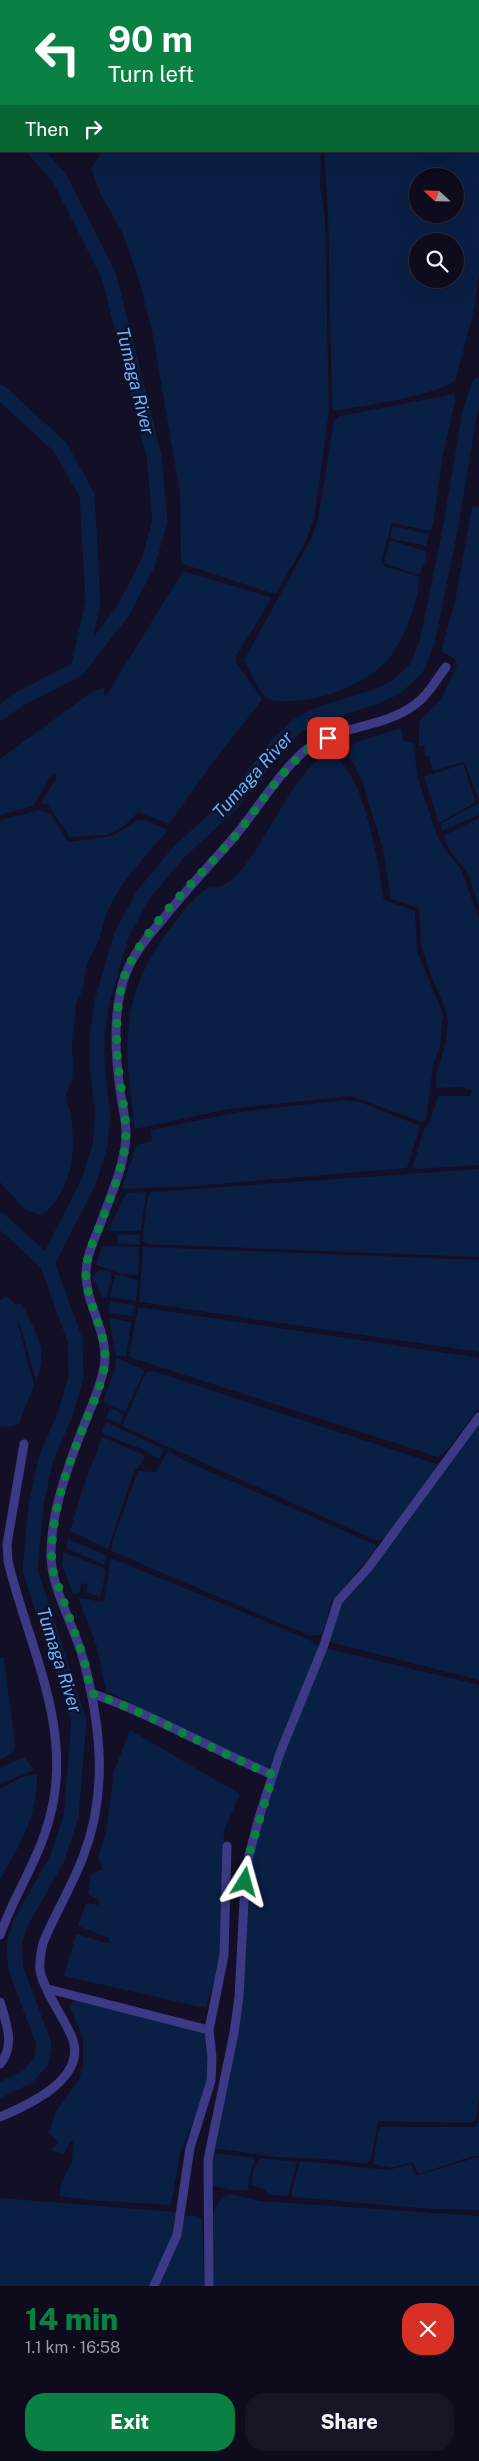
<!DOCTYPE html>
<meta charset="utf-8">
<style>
body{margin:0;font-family:"Public Sans",sans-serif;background:#171425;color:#f1f3f6;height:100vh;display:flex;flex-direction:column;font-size:19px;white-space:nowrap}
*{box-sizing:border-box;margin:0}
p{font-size:16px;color:#9b9ba3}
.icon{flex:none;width:28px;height:28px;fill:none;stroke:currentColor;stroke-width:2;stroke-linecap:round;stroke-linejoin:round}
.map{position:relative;height:2286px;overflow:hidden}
.details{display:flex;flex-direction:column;background:#0e0b1c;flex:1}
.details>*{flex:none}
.hud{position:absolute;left:0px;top:0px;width:480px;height:152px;box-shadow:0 5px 20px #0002,0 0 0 1px #2e2b3b;background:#0b8043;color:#fff;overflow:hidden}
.needle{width:32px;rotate:292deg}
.controls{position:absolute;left:409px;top:168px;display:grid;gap:10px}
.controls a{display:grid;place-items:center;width:55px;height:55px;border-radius:50%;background:#0e0b1c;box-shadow:0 5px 20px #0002,0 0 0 1px #2e2b3b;font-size:25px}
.pin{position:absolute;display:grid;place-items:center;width:42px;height:42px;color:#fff;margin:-21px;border-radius:10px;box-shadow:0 2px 8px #0006}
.me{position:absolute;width:55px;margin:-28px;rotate:8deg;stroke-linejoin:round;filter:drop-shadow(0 0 4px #0008)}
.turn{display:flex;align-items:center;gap:18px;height:105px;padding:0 25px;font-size:22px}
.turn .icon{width:65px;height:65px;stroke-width:2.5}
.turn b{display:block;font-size:35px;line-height:42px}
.then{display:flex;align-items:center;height:48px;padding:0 25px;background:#0003;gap:10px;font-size:19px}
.round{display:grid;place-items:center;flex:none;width:52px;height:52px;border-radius:20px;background:#171425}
.overview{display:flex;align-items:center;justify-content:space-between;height:85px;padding:0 25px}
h1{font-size:30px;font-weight:800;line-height:38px;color:#0b8043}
.cta{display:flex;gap:10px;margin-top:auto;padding:10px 25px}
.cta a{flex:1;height:58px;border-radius:20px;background:#0b8043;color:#fff;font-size:20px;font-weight:800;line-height:58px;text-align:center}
.cta a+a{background:#171425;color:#f1f3f6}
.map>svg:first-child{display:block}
.water{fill:#0a1f44;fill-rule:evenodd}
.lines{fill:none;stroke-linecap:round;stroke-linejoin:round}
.river{stroke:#0a1f44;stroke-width:15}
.street{stroke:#3d3a85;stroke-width:9}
.route{stroke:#0b8043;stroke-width:9;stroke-dasharray:0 16.2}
.labels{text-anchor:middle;stroke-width:5;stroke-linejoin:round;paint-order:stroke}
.water-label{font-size:18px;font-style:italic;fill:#62b6ff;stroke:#130f26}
</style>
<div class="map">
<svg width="479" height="2286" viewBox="0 0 479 2286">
<rect width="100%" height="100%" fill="#130f26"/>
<path class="water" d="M0,0H138L1,1V38Z
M149,0H282L147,1Z
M311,0H476V1H311Z
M479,30V275L474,309L456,379C445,394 358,407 335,411L332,409L328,213L324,151H479ZM455,176V214H418V176ZM455,241V279H418V241Z
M102,151H321L320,186L325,218L329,411L314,519L304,545L277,592L274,594L183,564L181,559L180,493L153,336L138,276L122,232L100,193L91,168Z
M454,394L455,402L443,454L433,525L431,530H426L392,523L381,560L384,566L419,577C420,600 401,648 384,664C360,686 319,702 287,701C279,701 270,701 265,696C257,687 249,671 244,660L312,537L318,519L334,421L340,416Z
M479,506V801L465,763L463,762L433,771L429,756H425L424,745L419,746V722L441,699L457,665L455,659L441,651L455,602L472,507Z
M393,526L429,534L426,546L390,538Z
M390,540L425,551L427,557L419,575L384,563Z
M183,571L270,597V601L236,656V662L262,699L259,704L210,766L169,824L138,812L123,827L107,835L70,837L47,804H40L56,779V773L52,774L33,806L0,815V759L93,691L104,688V695L106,696Z
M401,728L403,740L413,743L418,779L438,838L446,851L461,869L479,919V1165L415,1169L413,1166L424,1129L430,1122L437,1098L439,1096H470L472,1091L462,1087L436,1088V1075L446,1042L448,1022L445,1008L431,975L421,946L419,908L391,899L383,849L362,781L349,755L353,744L356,742Z
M331,754C360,769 373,838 379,869C381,879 381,890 384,900L415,911L417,951L443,1014L440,1046L433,1066L426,1119L422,1122L351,1096L229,1109L135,1129C124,1049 118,999 168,931C181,915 192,897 210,887C252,895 289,761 331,754Z
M463,764L476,802L439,823L424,777Z
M479,803V815L442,831L440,824Z
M40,810L51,814L68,842L112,836L138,820H145L168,830C146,855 122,880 108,910C103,921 102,932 98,943C95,949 91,954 89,960C82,977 87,987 76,1003C76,1017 73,1028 72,1041C72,1054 74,1067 72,1080C70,1085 66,1092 66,1098C66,1104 71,1110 71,1116C76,1152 72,1191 42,1215L25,1210L0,1182V820Z
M479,818V907L468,873L452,854L443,836Z
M347,1100L360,1102L420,1126L407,1168L195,1186L122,1189L136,1145L152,1141L151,1130L239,1112Z
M479,1169V1257L148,1244L142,1241L148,1196L151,1192Z
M146,1192L141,1231H108L126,1193Z
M118,1234L140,1235V1245L117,1243Z
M102,1246L139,1247L138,1275L122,1274L96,1265Z
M143,1247L479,1260V1352L139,1302Z
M101,1269L112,1273L107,1298L102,1297L92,1276Z
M115,1274L138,1280L136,1301L110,1297Z
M6,1296L16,1304H22C36,1334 49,1347 36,1381L19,1321H17L34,1385L19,1424L10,1427L0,1426V1300Z
M110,1301L135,1305L132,1316L108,1313Z
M138,1307L474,1357L479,1358V1408L448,1449L438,1457L132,1358L129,1356Z
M109,1318L131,1322L126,1357L116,1355Z
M116,1358L145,1370L125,1412L103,1402L115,1369Z
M153,1371L439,1465L385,1538L377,1541L122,1426L146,1372Z
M110,1408L124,1414L120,1424L106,1418Z
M479,1419V1680L333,1643L330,1641L333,1614Z
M106,1422L164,1449L159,1459L142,1449L103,1434L102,1431Z
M102,1437L144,1455L145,1458L134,1472L108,1549L70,1531L81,1493Z
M168,1451L188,1462L374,1544L377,1548L331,1602L325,1626L321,1635L310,1636L111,1551L113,1540L138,1471L156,1472Z
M68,1539L107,1555L104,1565L66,1548Z
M63,1552L104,1568L106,1572L100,1597L86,1592L88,1585L81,1583L80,1592L73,1594L62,1565Z
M111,1558L308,1639L319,1646L270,1766L262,1769L106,1691L97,1647L78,1598L104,1602Z
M325,1648L479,1685V2098L476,2120L471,2123L378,2121L371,2159L366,2164L327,2159L275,2157L213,2148L230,2057L243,1899L262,1806Z
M0,1657L4,1658L15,1744L14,1751L0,1760Z
M130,1730L240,1794L224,1831L220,1966L205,2008L64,1976L76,1934L107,1943L110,1941L109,1938L78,1926L86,1903L99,1905L100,1901L88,1894L91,1874L103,1869L98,1857L106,1833L114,1771Z
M24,1757L34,1770L0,1784V1768Z
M37,1774C38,1816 20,1845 0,1879V1789L22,1777Z
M77,1999L204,2029L210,2067L203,2098L180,2154L171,2205L86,2200L60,2196V2187L72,2161L73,2141H70L64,2154L51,2150L58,2142L49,2133L55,2113L79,2079L83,2065V2038L70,2008L72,2003Z
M479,2116V2156H473L419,2174L412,2162L390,2168L373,2164L378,2133L381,2127H474L477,2126Z
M212,2153L255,2158L249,2178L248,2190H232L210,2185Z
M260,2158L297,2162L288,2196L269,2195L264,2189L252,2185L253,2171Z
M474,2158H479V2210L431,2209L293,2197L291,2194L300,2161H302L388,2170L411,2164L416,2176Z
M230,2194L260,2201L479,2216V2286H209C210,2260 201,2206 230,2194Z
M0,2198L175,2212L172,2242L151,2286H0Z
M193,2215L202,2218L204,2286H157L181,2224L185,2217Z"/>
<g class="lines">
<path class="river" d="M0,114L1,115
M0,392L60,447L87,495L93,602L79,665
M0,713L19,699L78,669L123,611L148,563L160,521L154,456L109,276L59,177L35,151
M0,1220L47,1263L75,1340L76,1377L65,1415L46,1458L36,1505L30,1570L79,1721L71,1817L57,1859L21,1922L14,1944L16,1969L44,2044L41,2062L27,2077L0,2090
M47,1263L89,1181L100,1145L103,1115L97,1065V1037L102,1002L121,936L143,895L178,853L233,802L278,744L297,726L320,714L375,697L395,688L416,669L427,643L450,530L470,411L479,385"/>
<path class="street" d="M91,1693C154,1715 211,1749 273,1775
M0,1935C14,1895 40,1858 50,1816C74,1728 28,1645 8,1561L7,1544L24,1444
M48,1989L209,2030L212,2057L211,2081L190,2148L177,2235L154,2286
M0,2002C6,2023 16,2045 0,2064
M209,2030L224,1955L227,1846
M0,2117C31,2104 92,2076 70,2033C62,2015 43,1989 40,1970C39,1961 41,1952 43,1943C55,1914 72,1886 83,1857C108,1793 101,1727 84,1662C76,1629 52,1591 51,1557C50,1515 67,1469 82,1430C90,1409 100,1389 104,1367C110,1335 86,1306 86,1274C86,1257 94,1240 100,1225C110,1197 126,1163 126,1133C126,1119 122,1105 120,1090C115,1053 112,1008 126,973C134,953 149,935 163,919C186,890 211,864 235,836C256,811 290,756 317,742C346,726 385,726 413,706C427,697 436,680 446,667
M209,2286L208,2160L234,2033L239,1997L245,1882L249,1855L260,1814L280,1753L324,1645L338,1601L368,1568L479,1417"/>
</g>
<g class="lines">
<path class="route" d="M245,1882L249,1855L273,1775C211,1750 154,1715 91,1693L84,1659L52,1568C49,1520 65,1472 83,1428C91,1407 103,1384 105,1362C107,1332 87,1305 86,1276C85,1258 94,1239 101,1223C110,1199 121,1172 125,1147C129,1119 118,1081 117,1050C116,1025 117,996 126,972C146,924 202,875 236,835C260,806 292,751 328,738"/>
</g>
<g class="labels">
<g class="water-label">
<text transform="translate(135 381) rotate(76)" y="6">Tumaga River</text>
<text transform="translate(253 775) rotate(-48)" y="6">Tumaga River</text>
<text transform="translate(59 1660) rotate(72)" y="6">Tumaga River</text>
</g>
</g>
</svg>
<div class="controls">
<a><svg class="needle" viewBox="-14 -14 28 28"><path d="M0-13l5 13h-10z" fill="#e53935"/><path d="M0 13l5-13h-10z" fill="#9b9ba3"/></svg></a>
<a><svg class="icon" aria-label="search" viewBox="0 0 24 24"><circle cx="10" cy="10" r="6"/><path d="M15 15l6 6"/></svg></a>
</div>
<div class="pin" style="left:328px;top:738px;background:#d93025"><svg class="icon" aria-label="arrive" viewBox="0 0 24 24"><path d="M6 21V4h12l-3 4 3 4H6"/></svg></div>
<svg class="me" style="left:245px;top:1882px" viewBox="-20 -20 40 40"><path d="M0-17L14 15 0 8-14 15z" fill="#0b8043" stroke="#fff" stroke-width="4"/></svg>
<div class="hud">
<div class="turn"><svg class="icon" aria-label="left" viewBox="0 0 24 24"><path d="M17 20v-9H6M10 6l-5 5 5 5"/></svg><div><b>90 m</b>Turn left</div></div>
<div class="then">Then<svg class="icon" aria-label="right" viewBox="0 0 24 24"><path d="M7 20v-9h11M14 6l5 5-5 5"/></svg></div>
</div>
</div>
<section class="details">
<div class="overview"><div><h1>14 min</h1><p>1.1 km · 16:58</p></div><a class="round" style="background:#d93025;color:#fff"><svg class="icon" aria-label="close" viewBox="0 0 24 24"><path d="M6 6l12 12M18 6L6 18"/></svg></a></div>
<div class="cta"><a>Exit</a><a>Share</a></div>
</section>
